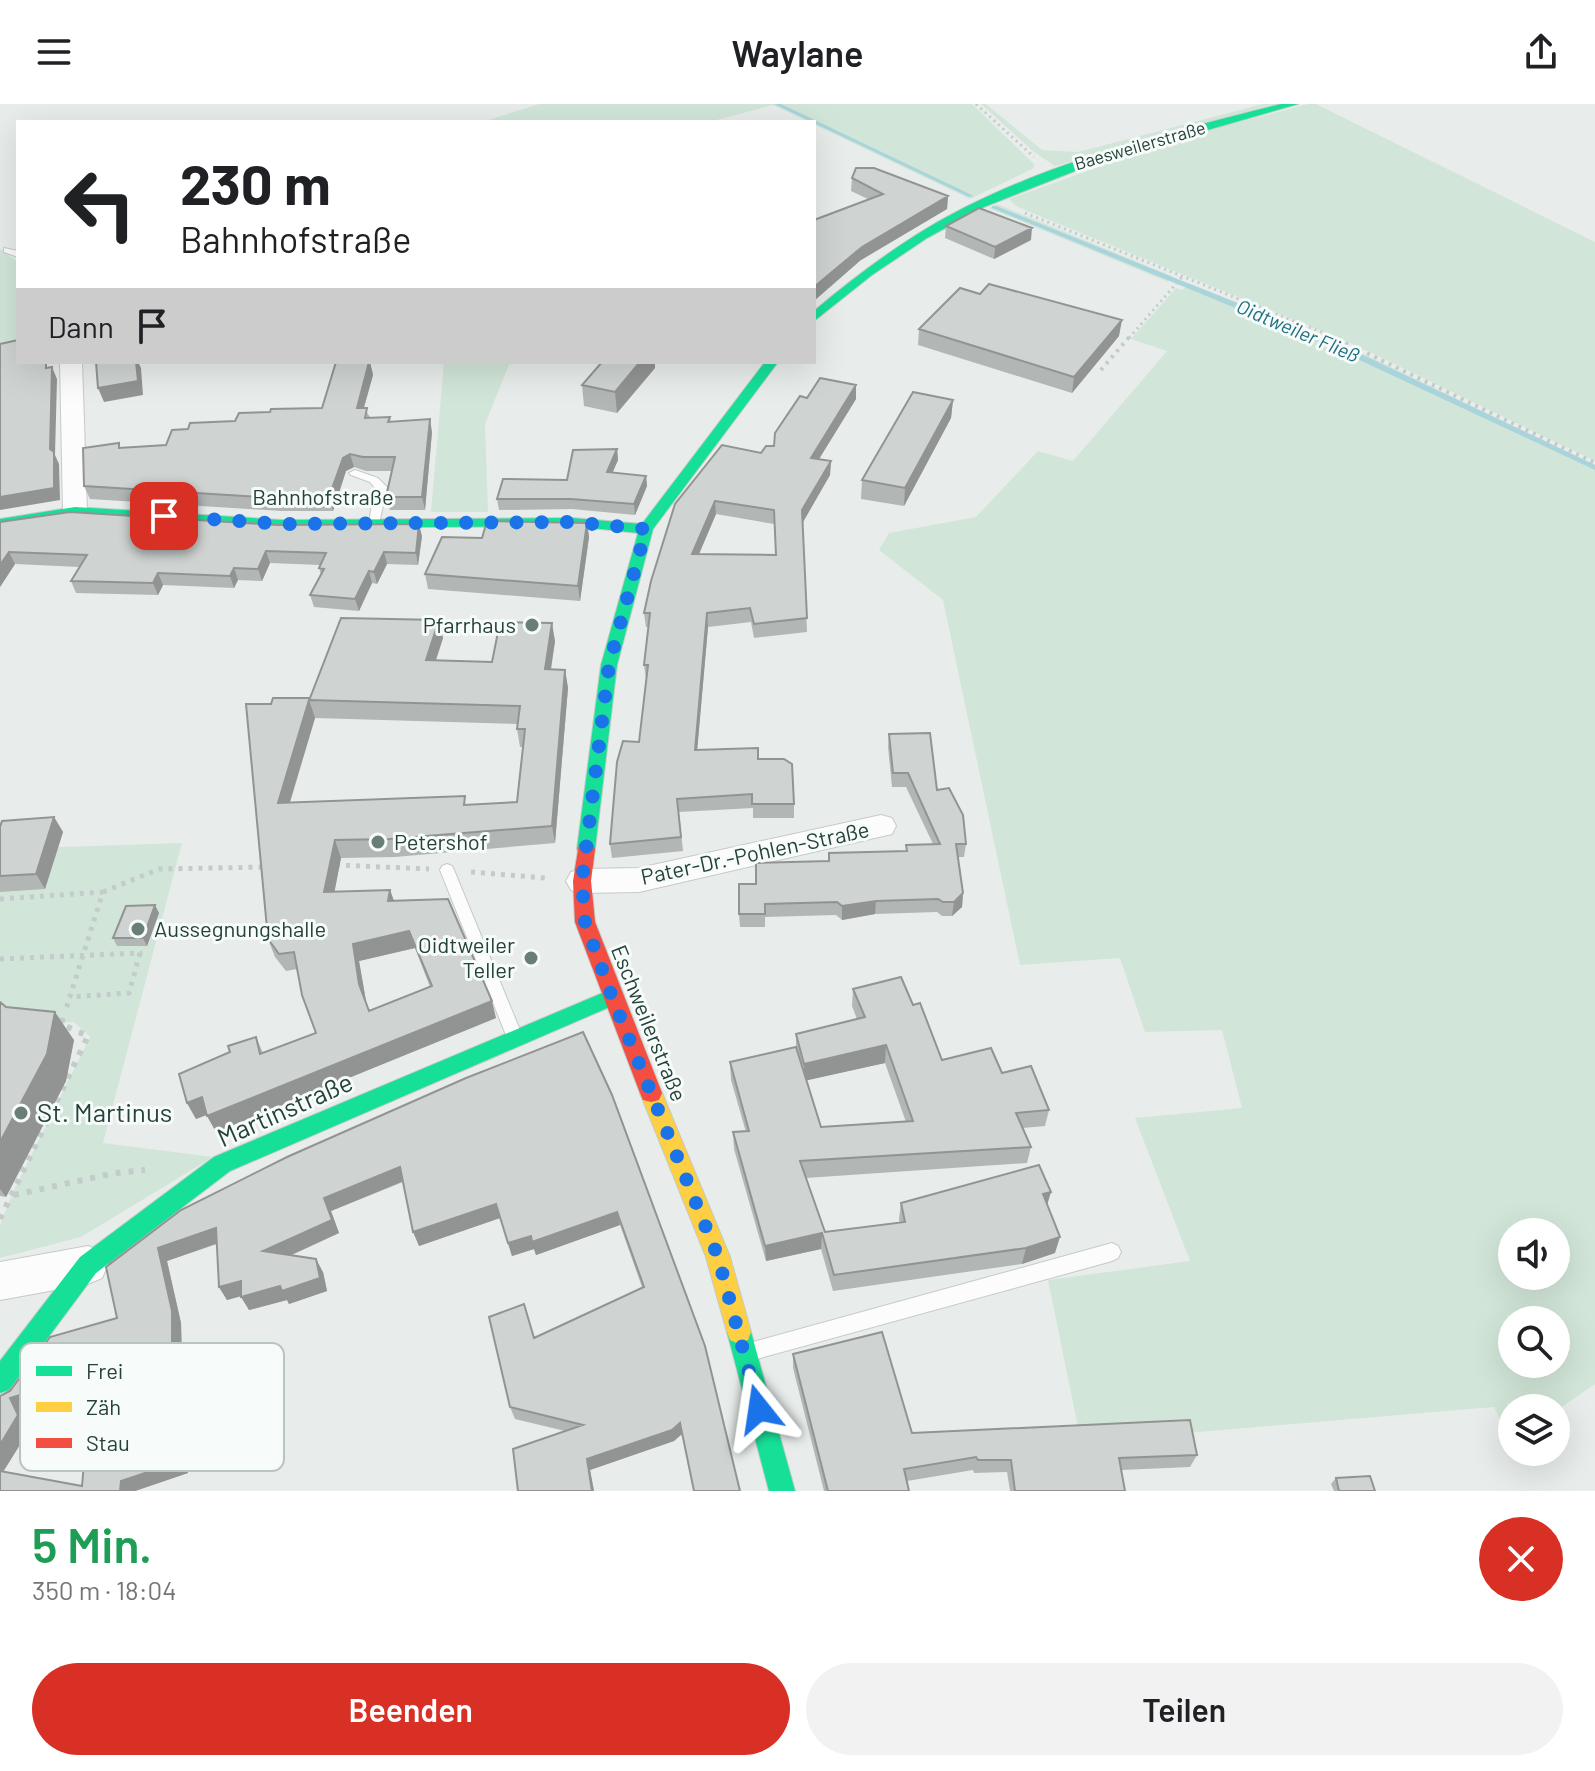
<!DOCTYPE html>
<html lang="de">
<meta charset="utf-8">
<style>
body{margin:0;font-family:Barlow,sans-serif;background:#f2f2f2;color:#202124;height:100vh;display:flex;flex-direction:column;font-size:30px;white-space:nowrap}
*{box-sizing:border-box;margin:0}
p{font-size:26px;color:#757577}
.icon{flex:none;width:44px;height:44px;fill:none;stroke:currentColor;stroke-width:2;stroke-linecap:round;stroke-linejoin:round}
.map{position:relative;height:1387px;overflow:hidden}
.drawer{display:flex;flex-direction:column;background:#fff;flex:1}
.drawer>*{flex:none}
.top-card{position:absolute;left:16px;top:16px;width:800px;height:244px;border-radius:0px;box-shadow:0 8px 32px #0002;background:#fff;color:#202124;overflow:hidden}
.tools{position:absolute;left:1498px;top:1114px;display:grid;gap:16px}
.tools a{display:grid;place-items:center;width:72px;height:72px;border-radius:50%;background:#fff;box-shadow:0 8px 32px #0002;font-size:40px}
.pin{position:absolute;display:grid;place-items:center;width:68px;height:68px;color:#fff;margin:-34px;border-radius:16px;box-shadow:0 4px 12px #0006}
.me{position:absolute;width:88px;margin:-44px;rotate:345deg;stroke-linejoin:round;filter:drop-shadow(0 0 6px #0008)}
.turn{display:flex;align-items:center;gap:28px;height:168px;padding:0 32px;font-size:36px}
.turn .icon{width:104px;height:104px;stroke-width:2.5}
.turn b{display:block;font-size:56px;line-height:68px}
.then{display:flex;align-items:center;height:76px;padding:0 32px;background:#0003;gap:16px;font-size:30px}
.round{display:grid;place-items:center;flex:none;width:84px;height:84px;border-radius:42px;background:#f2f2f2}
.head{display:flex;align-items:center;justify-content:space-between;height:136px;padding:0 32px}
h1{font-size:48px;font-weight:600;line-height:60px;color:#1e9e55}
.action{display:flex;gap:16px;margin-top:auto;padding:16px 32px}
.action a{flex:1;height:92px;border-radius:48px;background:#d93025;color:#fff;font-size:32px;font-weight:600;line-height:92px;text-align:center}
.action a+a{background:#f2f2f2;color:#202124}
header{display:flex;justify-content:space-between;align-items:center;height:104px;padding:0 32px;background:#fff;font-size:36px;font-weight:600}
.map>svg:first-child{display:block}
.green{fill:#d1e6d8;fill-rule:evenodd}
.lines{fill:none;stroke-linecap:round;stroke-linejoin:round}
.stream{fill:#a9d4db;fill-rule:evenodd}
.lane-casing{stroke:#c5cac8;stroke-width:2}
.street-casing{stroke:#c5cac8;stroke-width:2}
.fast-casing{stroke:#c3cbc8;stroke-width:2}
.slow-casing{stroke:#c3cbc8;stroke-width:2}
.jam-casing{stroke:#c3cbc8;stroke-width:2}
.path-far3{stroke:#c3ccca;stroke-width:3;stroke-dasharray:2 4;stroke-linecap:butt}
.path-far2{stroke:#c3ccca;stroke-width:4;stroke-dasharray:3 5;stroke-linecap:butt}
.path-far1{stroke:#c3ccca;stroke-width:5;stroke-dasharray:4 6;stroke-linecap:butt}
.path{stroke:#c3ccca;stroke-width:6;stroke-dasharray:5 8;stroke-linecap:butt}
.lane{fill:#fcfcfc;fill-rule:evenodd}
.street{fill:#fcfcfc;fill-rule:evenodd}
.fast{fill:#16e098;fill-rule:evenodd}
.slow{fill:#ffcf43;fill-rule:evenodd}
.jam{fill:#f24e42;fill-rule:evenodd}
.wall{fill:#b2b6b5;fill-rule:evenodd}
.shaded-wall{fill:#919493}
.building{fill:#cfd4d2;stroke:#919493;stroke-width:2;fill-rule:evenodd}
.route{stroke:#1a73e8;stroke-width:14;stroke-dasharray:0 25.2}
.poi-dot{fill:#697e78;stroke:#f7fbf9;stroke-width:3}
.labels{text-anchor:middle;stroke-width:6;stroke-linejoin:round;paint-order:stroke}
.far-street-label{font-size:18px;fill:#24423a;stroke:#f7fbf9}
.far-water-label{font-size:20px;font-style:italic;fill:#1c6f80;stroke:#f7fbf9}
.street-label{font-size:22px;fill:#24423a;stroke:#f7fbf9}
.poi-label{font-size:22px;fill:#24423a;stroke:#f7fbf9;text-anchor:end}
.near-street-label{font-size:26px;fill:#24423a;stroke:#f7fbf9}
.near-poi-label{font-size:26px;fill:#24423a;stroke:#f7fbf9;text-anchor:start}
.key{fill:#f7fbf9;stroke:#b8c4c0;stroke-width:2}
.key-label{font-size:22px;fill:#24423a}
</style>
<header><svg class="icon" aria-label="menu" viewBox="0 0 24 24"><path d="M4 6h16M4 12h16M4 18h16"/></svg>Waylane<svg class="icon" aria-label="share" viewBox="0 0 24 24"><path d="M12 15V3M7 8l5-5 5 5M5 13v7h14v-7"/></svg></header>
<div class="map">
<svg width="1595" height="1387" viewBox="0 0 1595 1387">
<rect width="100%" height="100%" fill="#e8edeb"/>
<path class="green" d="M539,0H972L1034,60V64L970,95L773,1L709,18H482Z
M981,0H986L1042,46L1078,48L1263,0H1276L1055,62L1034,48Z
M1308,0H1316L1595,138V357L1351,239L1049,116L1016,102L1009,95L1182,33Z
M997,100L1172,172L1168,178L989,104Z
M0,145L18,158V241L0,243Z
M1191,180L1347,242L1595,361V1280L1556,1307V1304H1512L1511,1339L1494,1303L1081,1338L1048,1176L1190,1157L1135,1014L1242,1004L1222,926L1145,928L1120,854L1020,861L943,496L879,446L889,429L976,413L1038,347L1073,357L1167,247L1131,235L1176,184L1182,186ZM1512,1128H1556V1172H1512ZM1512,1216H1556V1260H1512Z
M444,258H510L485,320L488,408H431Z
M182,739L103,1039L213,1053L81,1133L0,1154V1121L14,1086L90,933L74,918L0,921V745Z"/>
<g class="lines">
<path class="stream" d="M774,0H781L974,92L969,93Z
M992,102H996L1344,242L1595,361V366L1338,246L992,104Z"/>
<g class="lane-casing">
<path id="lane" d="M4,144L18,147V153L4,148Z
M355,366L378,374L387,383L379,420H371L369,418L375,384L370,378L351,371L349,369Z
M447,760L452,762L454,766L522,931L520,936L514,938L508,936L440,766L442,762Z
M1112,1139L1118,1142L1121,1148L1118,1154L1112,1157L753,1256L746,1254L744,1247L746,1240L753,1238Z"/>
</g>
<g class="street-casing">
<path id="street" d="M60,258H82L87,407L84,412H66L63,407Z
M881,711L892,714L896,722L892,730L639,788L582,789L571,786L566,777L571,768L582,765L639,764Z
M88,1142L102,1148L108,1161L102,1174L88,1180L0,1196V1158Z"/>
</g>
<g class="fast-casing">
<path id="fast" d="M1281,0H1298L1103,56L984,103L927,134L872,171L814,217V207C847,179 880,154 916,131C1026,62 1157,32 1281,0Z
M765,258H778L653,425L617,561L595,745L593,750H579L577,745L601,561L638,429L572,422L282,424L75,411L0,423V415L75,403L282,416L572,414L642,420Z
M612,885L619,887L622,893L619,899L230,1067L96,1169L9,1286L0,1289V1257L80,1153L214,1053Z
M739,1216L748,1220L751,1228L795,1387H769L727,1228L730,1220Z"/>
</g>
<g class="slow-casing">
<path id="slow" d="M651,980L659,982L662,989L730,1153L751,1228L748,1236L739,1240L730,1236L727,1228L706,1153L640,989L643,982Z"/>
</g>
<g class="jam-casing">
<path id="jam" d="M586,738L593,740L595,745L591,777L595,818L662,989L659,996L651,998L643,996L640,989L575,818L573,777L579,740Z"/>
</g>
<path class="path-far3" d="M976,0L1034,53
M1025,109L1336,234
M1129,234L1182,173"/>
<path class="path-far2" d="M1331,232L1595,359
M1101,266L1130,232"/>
<path class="path-far1" d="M336,761L429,765
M471,768L545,774
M103,788L159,765L266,763
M0,795L103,788L65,908
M0,855L140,849L129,889L70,893"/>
<path class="path" d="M14,1091L115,1069L145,1066
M0,1115L88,932L61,920L65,906"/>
<use href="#lane" class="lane"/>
<use href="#street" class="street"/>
<use href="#fast" class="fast"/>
<use href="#slow" class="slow"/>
<use href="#jam" class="jam"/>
</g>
<path class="wall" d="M852,74L948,92L947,105L861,156L868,95L851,87Z
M946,122L1031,136L994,155L945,134Z
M980,190L1119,232L1072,289L918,241L919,225Z
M370,258L373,271L364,304L370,313H390L391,318L432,328L425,406H390L386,393L392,367H366L354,363L346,367L333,407H282L90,395L84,382L120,344L166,341L188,325L235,317L270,308L322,304Z
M640,258H655V264L617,309L584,302L582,281Z
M807,294L856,295L819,355L831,357L830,371L802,419L807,528L754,534L751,518L708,523L697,646L758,655L794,700V714H753V704L679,708L683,747L612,754L610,740L639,638L646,575L644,561L648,523H646L644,509L675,400L774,342ZM716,410L774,420L776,451L699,450Z
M953,296L951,314L904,402L861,395L862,376Z
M617,345L618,356L612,369L646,372L647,382L635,411L572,405L499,406L497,395L567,376Z
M0,418L422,432L418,461L387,460L377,480L372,479L359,507L314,503L310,491L321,471L319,464L320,461L270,459L262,477L238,476L234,484L163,481L158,491L76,489L71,477L80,463L15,460L0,483Z
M587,419L589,433L580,497L428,485L425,470L482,434Z
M443,534L436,556L492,558L555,537L551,566H565L568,584L555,739L395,753L341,754L334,788L390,786L394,797L496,914L216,1028L207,1011L196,1015L187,999L230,948L256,933L263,949L316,929L297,865L286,867L275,853L268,835L271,600L310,594ZM315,614L518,620L517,625L520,643H523L517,698L468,701L290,699ZM415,844L430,883L369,907L366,897L359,857Z
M889,630L966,740L964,753H958L963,789L962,803L952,812H942L937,808L875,810L842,816L836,811L765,813V823H740L739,810L756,780L829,757V749L906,747V741L933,740L906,683H892L888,643Z
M54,713L63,728L45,785L0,788V723Z
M159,809L147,842H117L113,834Z
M853,885L913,901L942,956L1002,969L1049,1006L1045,1022L1023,1024L1031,1043L1027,1059L806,1074L825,1128L900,1119L899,1115L901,1099L1051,1088L1047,1101L1055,1149L1022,1160L833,1187L821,1145L766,1157L734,1045L733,1028H746L731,976L730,958L796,943V930L857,915L852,902ZM885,959L906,1018L821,1023L806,976Z
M0,898L6,903L74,936L66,977L6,1093L0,1092Z
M583,928L682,1330L674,1337L590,1366L594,1387H518L565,1327L515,1315L510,1303L534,1234L642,1183L620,1121L536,1151L534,1145L512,1152L500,1114L419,1142L403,1078L331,1107L339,1129L290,1152L323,1168L327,1187L289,1200L287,1196L249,1206L241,1192L227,1196L219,1183L217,1140L167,1157L181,1219L182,1249L191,1261L207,1330L185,1338L188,1369L135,1387H0L10,1287L117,1214L106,1163ZM77,1288L84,1296L89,1294L82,1382L3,1367L31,1323L23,1305Z
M793,1250L912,1329L1197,1351L1190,1363L1121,1366L1125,1387H1010L1007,1368L974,1369L973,1366L907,1377L909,1387H824L793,1264Z
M1336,1374L1375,1387H1334L1331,1380Z"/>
<path class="shaded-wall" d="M948,92L947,105L861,156L814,197V183L862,143Z
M1032,124L1031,136L994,155L995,143Z
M1122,216L1119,232L1072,289L1074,273Z
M136,258H138L141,264L143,291L104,298L98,284Z
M370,258L373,271L360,317L357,304Z
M640,258H655V264L617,309L615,288Z
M52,263L57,275L55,351L59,360L60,396L0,406V393L50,345Z
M856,281V295L811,368V354Z
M953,296L951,314L904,402L905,384Z
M430,315L432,328L425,406L422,393Z
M617,345L618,356L608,379L607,368Z
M350,350L354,363L346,367L333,407L329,393L343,354Z
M831,357L830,371L802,420V406Z
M646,372L647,382L635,411L634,400Z
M715,397L716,410L693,464L692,450Z
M587,419L589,433L580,497L578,482Z
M419,420L422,432L418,461L416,449Z
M266,447L270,459L262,477L258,465Z
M9,448L15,460L0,483V461Z
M384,448L387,460L377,480L374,468Z
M234,464L238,476L234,484L230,472Z
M369,467L372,479L359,507L355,495Z
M158,469L163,481L158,491L153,479Z
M707,509L708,523L696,660L695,646Z
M439,516L443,534L430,574L426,556Z
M552,519L555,537L548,583L545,565Z
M565,566L568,584L555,739L552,722Z
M309,596L315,614L284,717L278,699Z
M54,713L63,728L45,785L36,770Z
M335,736L341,754L331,806L324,788Z
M390,786L396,803L388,797Z
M963,789L962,803L952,812L954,798Z
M876,797L875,810L842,816V802Z
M155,801L159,809L147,842L143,834Z
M409,827L415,844L359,857L366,897L359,880L353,840Z
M492,897L496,914L216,1028L207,1012Z
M55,908L74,936L66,977L6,1093L0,1085V1038Z
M886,941L885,959L804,977V960Z
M202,993L211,1009L196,1015L187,999Z
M400,1063L406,1076L331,1107L339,1129L271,1160L263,1147L324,1094Z
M1051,1088L1046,1104L1043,1090Z
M496,1100L500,1114L419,1142L413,1128Z
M617,1108L620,1121L536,1151L534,1145L512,1152L508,1139Z
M216,1124L224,1137L167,1157L181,1219L182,1264L172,1252L158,1144Z
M822,1129L821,1145L766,1157L765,1142Z
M1060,1133L1055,1149L1022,1160L1026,1144Z
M316,1155L323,1168L327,1187L289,1200L287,1196L249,1206L241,1193Z
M241,1177L249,1190L227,1196L219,1183Z
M182,1249L191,1261L207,1330L185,1338L188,1369L135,1387H120L121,1377L175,1326Z
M73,1274L91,1279L102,1291L84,1296L77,1288L23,1305L31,1323L0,1373V1341L10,1294Z
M680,1319L682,1330L674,1337L590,1366L594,1387H592L587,1355Z"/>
<path class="building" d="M856,64H874L948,92L862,143L814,183V116L883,90L852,74Z
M979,104L1032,124L995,143L946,122Z
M989,180L1122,216L1074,273L919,225L960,184L980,190Z
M18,236V258H46V264L52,263L50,345L54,348V384L0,393V240Z
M96,258H136L138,277L98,284Z
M336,258H369L357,304H367L365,314L390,313L388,318L430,315L422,393H386L395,353H363L350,350L343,354L329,393L278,394L84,382L83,344L119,339V344L166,341L172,326L188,325L190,319L235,317L239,309L270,308L271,305L322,304Z
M602,258H640L615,288L582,281Z
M820,274L856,281L811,354L831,357L802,406L807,514L754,520L750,504L707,509L695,646L758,644V655H784L792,660L794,700H752V690L677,695L681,733L610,740L617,658L623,637L639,638L648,561H644L650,509H644L651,477L675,400L722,341L761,349L766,342H774L775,329L800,292L807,294ZM715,397L774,406L776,451L692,450Z
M913,288L953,296L905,384L862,376Z
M617,345L607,368L646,372L634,400L571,395H497L503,375L567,376L573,346Z
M70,408L278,421L419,420L416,449L384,448L374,468L369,467L355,495L310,491L324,465L319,464L326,449L266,447L258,465L234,464L230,472L158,469L153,479L71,477L87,451L9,448L0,461V418Z
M487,417L587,419L578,482L425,470L442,433L482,434Z
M341,514L439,516L426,556L492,558L500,518L552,519L545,565L565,566L552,722L389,735L335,736L324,788L390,786L388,797L448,795L492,897L207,1012L202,993L187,999L179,970L230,948L228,942L256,933L260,950L316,929L302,891L294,848L279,850L268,835L246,600H271L273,594H310ZM309,596L520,602L517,625H525L517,698L464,701L465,692L278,699ZM409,827L432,882L369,907L359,880L353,840Z
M930,629L937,686L949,684L963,711L966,740H956L963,789L954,798H943L938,795L876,797L842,802L837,798L765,800V810H739V780H756V759L829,757V749L907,747L906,741L940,740L908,669H893L889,630Z
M54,713L36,770L0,772V723L2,717Z
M155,801L143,834H113L126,802Z
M901,873L913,901L920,899L942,956L991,944L1002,969L1031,962L1049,1006L1016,1009L1031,1043L800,1057L825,1128L905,1118L901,1099L1039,1061L1051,1088L1043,1090L1060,1133L1026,1144L834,1171L822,1129L765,1142L733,1028L749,1027L730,958L796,943L821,1023L913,1017L886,941L804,960L796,930L865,913L853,885Z
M0,898L6,903L55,908L47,950L0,1038Z
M583,928L612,991L705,1242L740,1387H694L680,1319L672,1326L587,1355L592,1387H518L513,1345L583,1321L510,1303L489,1213L524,1200L534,1234L644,1183L617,1108L532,1138L531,1132L508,1139L496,1100L413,1128L400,1063L324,1094L332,1116L263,1147L316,1155L320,1174L282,1187L280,1182L241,1193V1177L219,1183L216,1124L158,1144L172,1207V1252L182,1249L198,1319L175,1326L178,1358L121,1377L120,1387H0V1367L82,1382L91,1279L73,1284V1274L10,1294L18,1311L0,1341V1292L10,1287L50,1233L117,1214L106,1163L181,1106L287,1053L466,974Z
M882,1228L912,1329L1190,1316L1197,1351L1119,1354L1125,1387H1015L1011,1356H978L976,1353L904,1365L909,1387H828L793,1250Z
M1370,1372L1375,1387H1339L1336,1374Z"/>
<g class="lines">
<path class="route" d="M164,412L282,420L572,418L646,425L609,561L582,777L585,818L612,893L718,1153L759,1305"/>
</g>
<g class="poi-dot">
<circle cx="532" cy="521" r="8"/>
<circle cx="378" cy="738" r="8"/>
<circle cx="138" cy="825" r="8"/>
<circle cx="531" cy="854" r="8"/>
<circle cx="21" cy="1009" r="8"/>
</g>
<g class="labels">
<g class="far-street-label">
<text transform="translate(1140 42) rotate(-16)" y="6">Baesweilerstraße</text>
</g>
<g class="far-water-label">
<text transform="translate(1298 227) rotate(23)" y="7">Oidtweiler Fließ</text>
</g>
<g class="street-label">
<text x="323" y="401">Bahnhofstraße</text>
<text transform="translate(755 749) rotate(-12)" y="8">Pater-Dr.-Pohlen-Straße</text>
<text transform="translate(649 919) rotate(68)" y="8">Eschweilerstraße</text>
</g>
<g class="poi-label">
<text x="516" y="529">Pfarrhaus</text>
<text x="394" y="746" text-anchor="start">Petershof</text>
<text x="154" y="833" text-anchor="start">Aussegnungshalle</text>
<text x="515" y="849">Oidtweiler<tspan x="515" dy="25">Teller</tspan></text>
</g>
<g class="near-street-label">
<text transform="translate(285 1006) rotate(-24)" y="9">Martinstraße</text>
</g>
<g class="near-poi-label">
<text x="37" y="1018">St. Martinus</text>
</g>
</g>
<rect x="20" y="1239" width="264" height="128" rx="12" class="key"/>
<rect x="36" y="1262" width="36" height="10" fill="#16e098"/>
<rect x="36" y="1298" width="36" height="10" fill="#ffcf43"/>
<rect x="36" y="1334" width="36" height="10" fill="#f24e42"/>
<g class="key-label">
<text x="86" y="1275">Frei</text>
<text x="86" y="1311">Zäh</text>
<text x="86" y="1347">Stau</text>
</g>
</svg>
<div class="tools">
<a><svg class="icon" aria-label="sound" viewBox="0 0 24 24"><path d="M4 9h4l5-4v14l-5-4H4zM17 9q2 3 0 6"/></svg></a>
<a><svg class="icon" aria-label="search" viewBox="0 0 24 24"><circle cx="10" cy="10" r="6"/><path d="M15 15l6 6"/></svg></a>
<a><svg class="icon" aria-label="layers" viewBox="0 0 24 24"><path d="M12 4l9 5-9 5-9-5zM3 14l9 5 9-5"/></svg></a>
</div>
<div class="pin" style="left:164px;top:412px;background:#d93025"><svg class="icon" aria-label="arrive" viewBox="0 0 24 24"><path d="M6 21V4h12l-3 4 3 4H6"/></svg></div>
<svg class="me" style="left:759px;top:1305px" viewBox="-20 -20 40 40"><path d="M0-17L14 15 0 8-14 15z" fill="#1a73e8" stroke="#fff" stroke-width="4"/></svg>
<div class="top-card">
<div class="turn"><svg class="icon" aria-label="left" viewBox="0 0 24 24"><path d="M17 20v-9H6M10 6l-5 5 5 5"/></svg><div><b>230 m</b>Bahnhofstraße</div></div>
<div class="then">Dann<svg class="icon" aria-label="arrive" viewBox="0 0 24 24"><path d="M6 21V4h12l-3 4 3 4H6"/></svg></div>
</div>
</div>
<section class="drawer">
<div class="head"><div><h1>5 Min.</h1><p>350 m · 18:04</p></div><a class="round" style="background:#d93025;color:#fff"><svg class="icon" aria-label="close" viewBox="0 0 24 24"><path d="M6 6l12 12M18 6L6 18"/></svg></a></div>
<div class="action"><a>Beenden</a><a>Teilen</a></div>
</section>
